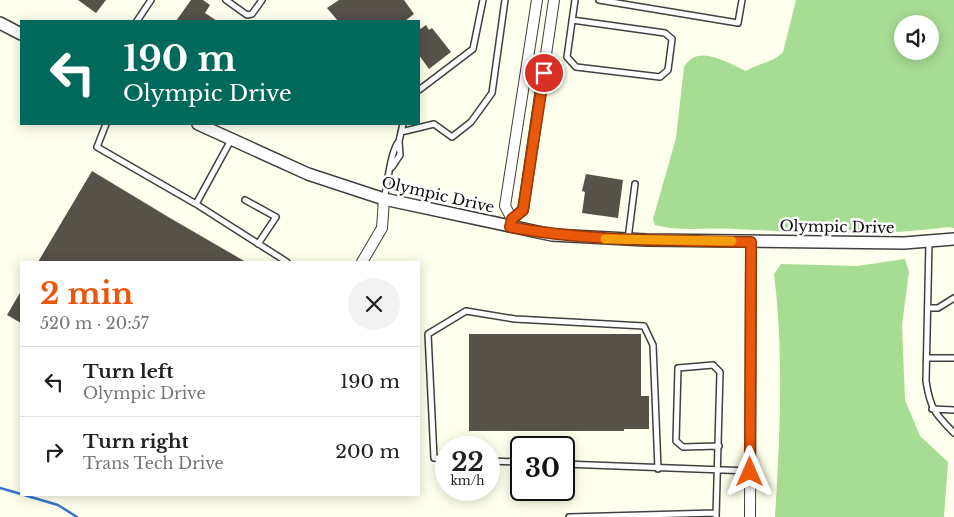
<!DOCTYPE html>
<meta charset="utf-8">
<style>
body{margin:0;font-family:"Libre Baskerville",serif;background:#f2f2f2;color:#222;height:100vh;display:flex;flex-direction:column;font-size:19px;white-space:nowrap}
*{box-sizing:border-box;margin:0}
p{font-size:16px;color:#767676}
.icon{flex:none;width:28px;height:28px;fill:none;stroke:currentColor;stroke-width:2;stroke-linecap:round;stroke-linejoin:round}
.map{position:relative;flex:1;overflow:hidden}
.drawer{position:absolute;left:20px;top:261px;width:400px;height:235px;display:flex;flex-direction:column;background:#fff;border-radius:0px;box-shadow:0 2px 12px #0003}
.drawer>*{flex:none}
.banner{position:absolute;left:20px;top:20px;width:400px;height:105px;border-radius:0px;box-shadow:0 2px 12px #0003;background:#00695c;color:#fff;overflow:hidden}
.controls{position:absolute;left:894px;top:15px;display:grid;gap:10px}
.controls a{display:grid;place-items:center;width:45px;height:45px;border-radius:50%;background:#fff;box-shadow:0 2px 12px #0003;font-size:25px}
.speed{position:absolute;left:435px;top:436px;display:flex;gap:10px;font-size:25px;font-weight:700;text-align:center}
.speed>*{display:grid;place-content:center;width:65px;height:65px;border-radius:50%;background:#fff;box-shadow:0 2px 12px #0003;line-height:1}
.speed small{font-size:12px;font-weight:400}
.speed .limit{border:2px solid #111;border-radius:8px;background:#fff;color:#111}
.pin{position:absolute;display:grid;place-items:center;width:42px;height:42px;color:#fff;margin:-21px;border:2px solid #fff;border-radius:50%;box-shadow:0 1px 5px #0007}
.me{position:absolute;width:55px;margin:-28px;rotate:0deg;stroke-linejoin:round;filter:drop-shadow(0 0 4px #0008)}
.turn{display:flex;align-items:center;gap:18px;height:105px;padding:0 20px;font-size:22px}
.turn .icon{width:65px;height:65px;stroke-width:2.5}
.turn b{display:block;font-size:35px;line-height:42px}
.round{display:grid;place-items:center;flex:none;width:52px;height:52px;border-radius:26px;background:#f2f2f2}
.headline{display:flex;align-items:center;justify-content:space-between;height:85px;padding:0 20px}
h1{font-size:30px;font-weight:700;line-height:38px;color:#ea580c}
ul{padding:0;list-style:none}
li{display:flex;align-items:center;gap:15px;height:70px;padding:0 20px;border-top:1px solid #e0e0e0}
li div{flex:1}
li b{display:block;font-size:19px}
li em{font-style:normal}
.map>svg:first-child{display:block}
.forest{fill:#a7dc94;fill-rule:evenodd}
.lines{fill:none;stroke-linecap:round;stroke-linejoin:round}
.stream{stroke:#3476d2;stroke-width:2.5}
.building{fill:#565149}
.service-casing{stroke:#404040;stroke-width:8}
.minor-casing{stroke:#404040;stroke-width:12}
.tertiary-casing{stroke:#404040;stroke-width:14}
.service{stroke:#fff;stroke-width:5}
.minor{stroke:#fff;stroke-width:10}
.tertiary{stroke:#fff;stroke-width:11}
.route-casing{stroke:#983908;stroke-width:12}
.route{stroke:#ea580c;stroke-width:9}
.slow{stroke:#f59e0b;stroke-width:9}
.labels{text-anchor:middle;stroke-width:5;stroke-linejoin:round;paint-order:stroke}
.street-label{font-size:15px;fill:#0d0d0d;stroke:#fff}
</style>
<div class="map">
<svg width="954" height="517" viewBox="0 0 954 517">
<rect width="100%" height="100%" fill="#ffffed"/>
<path class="forest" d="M796,0H954V228L948,227C877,237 806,232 734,229C708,227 681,232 655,225L653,219L676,138L684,67C698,43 727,63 746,71C758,63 773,63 783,52ZM902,24H930V51H902Z
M905,259L909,272L902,325L905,400L920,436L948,462L944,517H775C780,437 784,354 774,274L781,264L857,266Z"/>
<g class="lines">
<path class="stream" d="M0,488L21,494
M24,495L58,505L77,517"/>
</g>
<path class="building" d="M78,0H106L96,13Z
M191,0H203L210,5L205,13L217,21H176Z
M339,0H404L414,14L405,21H338L327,8Z
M426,25L429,30L432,28L451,52L429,69L419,55V30Z
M92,171L170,218L246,262H38Z
M586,174L623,180L618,218L582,213L585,192L582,191Z
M21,291V323L7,315Z
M469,334H641V396H649V429H624V431H469Z"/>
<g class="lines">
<g class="service-casing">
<path id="service" d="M226,0L247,15L252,14L262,0
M599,0L738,23L742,0
M572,20L665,33L672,39L668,70L660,77L576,67L567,57L575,0
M137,21L151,0
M419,90L473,49L483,0
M106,124L97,147L196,204L231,140
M401,132L434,124L452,137L471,122L492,93L505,0
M392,167L400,155L399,141L403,124
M384,199C388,183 390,152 399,141
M245,200L276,217L258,244
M196,204L287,262
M628,239L635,184
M929,242L926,381C930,408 935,414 954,433
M928,308H938L954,298
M927,358H954
M932,409L954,410
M446,459L434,458L428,334L466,311L515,319L644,326L653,345L658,469
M489,461L521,462
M564,464L750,471
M569,517L715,513
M716,517L720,372L713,365L678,368L676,441L683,447L719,446"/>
</g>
<g class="minor-casing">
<path id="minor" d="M512,219L523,210L554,0
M510,227L512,219L505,206L537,0
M362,262L382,228L384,199
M750,517L751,242"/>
</g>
<g class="tertiary-casing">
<path id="tertiary" d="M0,23L21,34
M198,124L308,174L384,199L552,235L646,240L904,243L954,239"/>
</g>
<use href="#service" class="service"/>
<use href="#minor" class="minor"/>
<use href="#tertiary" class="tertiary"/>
</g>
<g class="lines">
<g class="route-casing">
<path id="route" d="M544,73L523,210L512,219L510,227C590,242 670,240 751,242L750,472"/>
</g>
<use href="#route" class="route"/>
<path class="slow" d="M605,239L732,241"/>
</g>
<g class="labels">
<g class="street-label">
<text transform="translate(438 195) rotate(13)" y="5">Olympic Drive</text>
<text transform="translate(837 227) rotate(1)" y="5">Olympic Drive</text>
</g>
</g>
</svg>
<div class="controls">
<a><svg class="icon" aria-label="sound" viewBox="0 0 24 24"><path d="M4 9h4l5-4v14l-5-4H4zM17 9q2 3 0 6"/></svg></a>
</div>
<div class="speed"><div>22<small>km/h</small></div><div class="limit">30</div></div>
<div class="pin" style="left:544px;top:73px;background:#d93025"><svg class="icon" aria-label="arrive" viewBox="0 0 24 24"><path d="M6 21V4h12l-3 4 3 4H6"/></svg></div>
<svg class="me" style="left:750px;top:472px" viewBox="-20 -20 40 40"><path d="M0-17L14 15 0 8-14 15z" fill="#ea580c" stroke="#fff" stroke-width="4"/></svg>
<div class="banner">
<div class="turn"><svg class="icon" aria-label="left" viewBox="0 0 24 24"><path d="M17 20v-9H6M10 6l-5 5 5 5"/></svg><div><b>190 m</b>Olympic Drive</div></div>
</div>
<section class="drawer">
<div class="headline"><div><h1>2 min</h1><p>520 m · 20:57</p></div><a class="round"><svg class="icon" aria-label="close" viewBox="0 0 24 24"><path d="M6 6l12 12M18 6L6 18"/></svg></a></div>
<ul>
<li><svg class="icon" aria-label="left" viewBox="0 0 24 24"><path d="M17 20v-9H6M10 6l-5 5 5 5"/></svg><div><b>Turn left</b><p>Olympic Drive</p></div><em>190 m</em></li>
<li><svg class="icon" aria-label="right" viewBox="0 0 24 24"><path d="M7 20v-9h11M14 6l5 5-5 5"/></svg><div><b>Turn right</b><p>Trans Tech Drive</p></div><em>200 m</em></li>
</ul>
</section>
</div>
